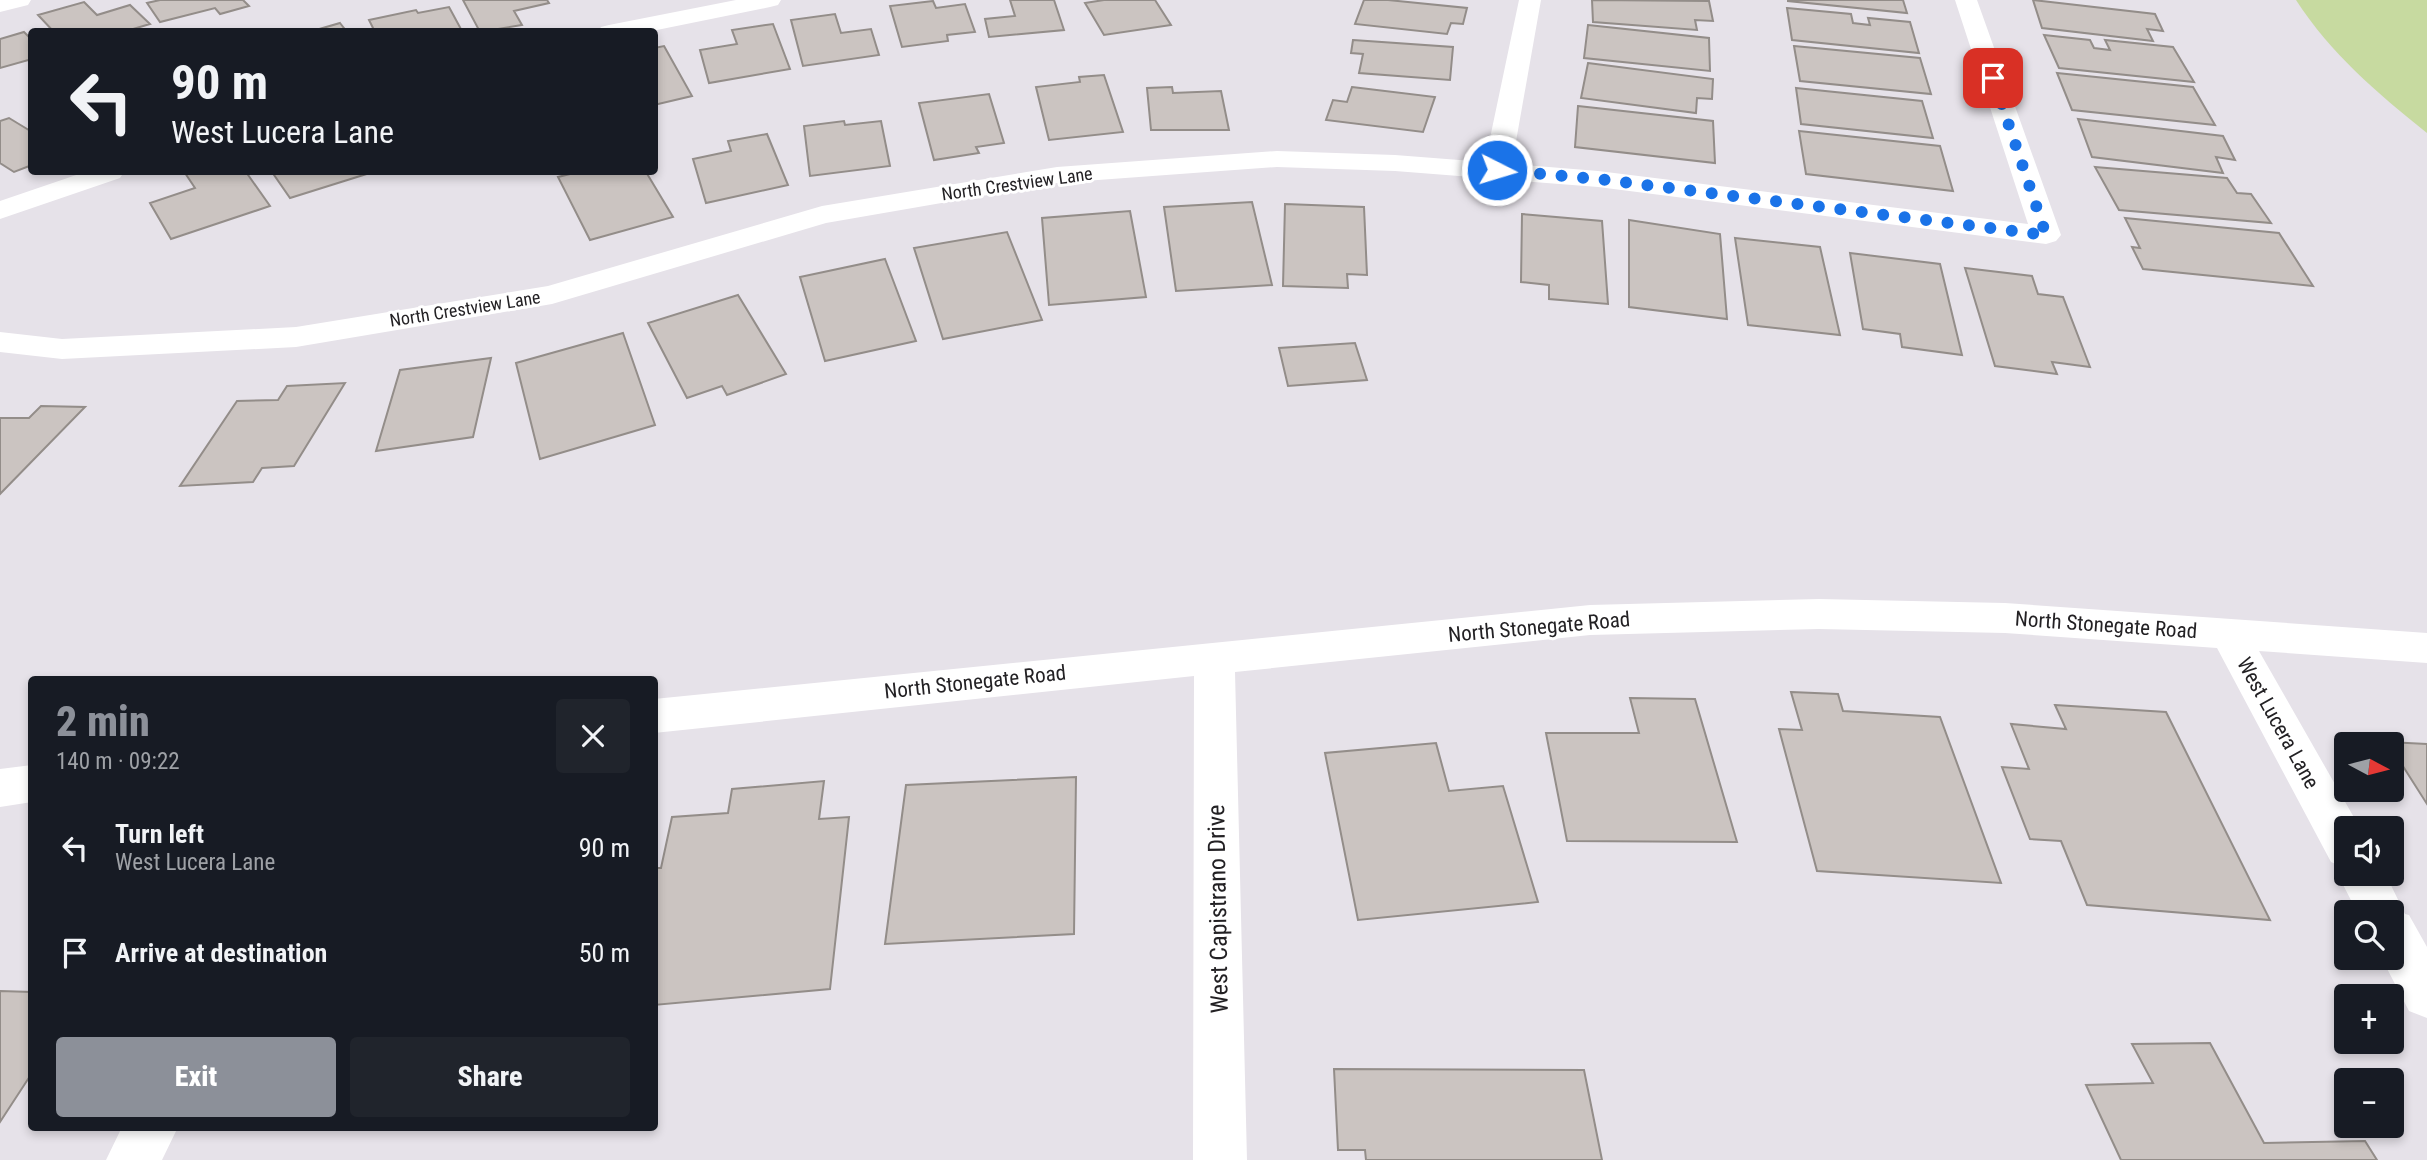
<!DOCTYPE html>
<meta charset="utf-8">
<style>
body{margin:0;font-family:"Roboto Condensed",sans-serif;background:#20242c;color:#f1f3f6;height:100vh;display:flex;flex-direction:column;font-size:26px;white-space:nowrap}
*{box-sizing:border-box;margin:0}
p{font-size:23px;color:#9ea1a6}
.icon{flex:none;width:38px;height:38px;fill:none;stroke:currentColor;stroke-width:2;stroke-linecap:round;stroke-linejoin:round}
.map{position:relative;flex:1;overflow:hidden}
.side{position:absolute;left:28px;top:676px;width:630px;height:455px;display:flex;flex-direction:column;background:#171b24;border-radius:7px;box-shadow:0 4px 10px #0003}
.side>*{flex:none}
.hud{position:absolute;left:28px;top:28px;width:630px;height:147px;border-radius:7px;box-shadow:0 4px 10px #0003;background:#171b24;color:#f1f3f6;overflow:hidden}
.needle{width:46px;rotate:97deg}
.tools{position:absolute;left:2334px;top:732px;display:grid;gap:14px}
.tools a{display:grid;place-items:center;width:70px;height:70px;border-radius:7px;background:#171b24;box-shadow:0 4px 10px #0003;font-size:35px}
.pin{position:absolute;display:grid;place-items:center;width:60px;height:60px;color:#fff;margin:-30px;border-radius:14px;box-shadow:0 4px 10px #0006}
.me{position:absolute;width:77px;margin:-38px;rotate:95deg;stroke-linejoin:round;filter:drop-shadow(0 0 5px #0008)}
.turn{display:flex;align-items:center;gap:24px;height:147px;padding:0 28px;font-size:32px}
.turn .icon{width:91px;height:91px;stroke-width:2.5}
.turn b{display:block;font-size:49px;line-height:60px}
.round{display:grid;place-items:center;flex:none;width:74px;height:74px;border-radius:7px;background:#20242c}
.overview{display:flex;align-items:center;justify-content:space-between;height:119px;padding:0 28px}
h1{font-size:42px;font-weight:800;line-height:52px;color:#8c9099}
.primary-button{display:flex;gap:14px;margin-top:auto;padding:14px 28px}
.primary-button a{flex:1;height:80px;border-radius:7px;background:#8c9099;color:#fff;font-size:28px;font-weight:800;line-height:80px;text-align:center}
.primary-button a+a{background:#20242c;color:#f1f3f6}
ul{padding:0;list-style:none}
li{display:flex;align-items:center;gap:21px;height:105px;padding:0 28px}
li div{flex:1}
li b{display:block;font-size:26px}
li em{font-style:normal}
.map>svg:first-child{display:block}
.green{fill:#c7daa0}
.building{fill:#cbc4c1;stroke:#938d89;stroke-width:2}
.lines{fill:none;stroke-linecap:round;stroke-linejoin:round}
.minor{fill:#fff;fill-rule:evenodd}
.route{stroke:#1a73e8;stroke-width:12;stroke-dasharray:0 21.6}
.labels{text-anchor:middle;stroke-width:6;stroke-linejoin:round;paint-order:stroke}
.far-street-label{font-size:18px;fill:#232124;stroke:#fff}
.street-label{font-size:21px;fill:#232124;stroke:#fff}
.near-street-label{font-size:24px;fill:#232124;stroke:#fff}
</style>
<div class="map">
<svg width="2427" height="1160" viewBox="0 0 2427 1160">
<rect width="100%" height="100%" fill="#e6e2e9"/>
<path class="green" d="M2296,0H2427V133C2377,93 2331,54 2296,0Z"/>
<path class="building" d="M160,0H243L249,6L220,14L215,8L160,22L147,3Z
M463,0H547L549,3L514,11L522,25L480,32Z
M1010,0H1054L1064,30L989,37L985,19L1015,16Z
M1104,0H1155L1171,25L1104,35L1085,3Z
M1364,0H1388L1467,8L1463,24L1451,23L1447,34L1355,24Z
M1592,0L1709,1L1713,21L1695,20L1697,30L1593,22Z
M1788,0H1903L1907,13L1788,1Z
M2033,0L2155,14L2163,31L2147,29L2153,41L2042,28Z
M933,1L936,8L965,4L975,32L947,35L948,41L902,47L890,6Z
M84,2L97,15L130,5L150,24L123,32H54L38,15Z
M449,7L462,31L375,32L369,20L416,10L418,13Z
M1787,8L1851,14L1853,23L1870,25L1868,18L1910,22L1919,53L1792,40Z
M835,14L841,33L871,29L879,55L803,66L791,20Z
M340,23L347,32H309Z
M773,24L790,69L709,83L700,50L737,44L732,30Z
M1588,25L1709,38L1710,71L1584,58Z
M24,32L32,40V59L0,68V39Z
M2044,35L2090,40L2094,48L2110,50L2105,40L2173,47L2194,82L2059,68Z
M1353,40L1453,47L1450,80L1359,73L1363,54L1351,53Z
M664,46L692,96L654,105V48Z
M1794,46L1920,58L1931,94L1800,81Z
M1588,63L1713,79L1712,99L1697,98L1696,113L1581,98Z
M2057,73L2193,87L2215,125L2072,110Z
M1104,75L1123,132L1049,140L1036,87L1080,82L1079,77Z
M1172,87L1173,93L1221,91L1229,130H1151L1147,88Z
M1352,87L1435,97L1423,132L1326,120L1333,100L1347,102Z
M1796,88L1922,101L1933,138L1801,124Z
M989,94L1004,143L976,147L979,153L934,160L919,103Z
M1578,106L1713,121L1715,163L1575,147Z
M9,118L32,132V165L14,172L0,163V121Z
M2078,119L2223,136L2235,160L2216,157L2223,173L2092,157Z
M844,121L845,125L881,121L890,166L810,176L804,126Z
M1799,131L1940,146L1953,191L1806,174Z
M767,134L788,185L706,203L693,159L731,151L728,141Z
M2095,167L2227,178L2237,193L2251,194L2271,223L2119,210Z
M246,172L270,206L171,239L150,203L195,188L185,173Z
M272,172H373L290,198Z
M578,172H646L673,217L590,240L558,177Z
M1252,202L1272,285L1176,291L1164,207Z
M1285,204L1364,207L1367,275L1347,274L1348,288L1283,286Z
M1130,211L1146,297L1049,305L1042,218Z
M1522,214L1602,221L1608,304L1549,299V285L1521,282Z
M2125,218L2279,233L2313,286L2143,269L2132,247L2140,248Z
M1629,220L1720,234L1727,319L1629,307Z
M1007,232L1042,320L943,339L914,248Z
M1735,238L1820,247L1840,335L1748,325Z
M1850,253L1940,264L1962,355L1902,347L1900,334L1863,329Z
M885,259L916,341L825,361L800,277Z
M1965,268L2032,276L2038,294L2063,297L2090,367L2052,362L2057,374L1995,366Z
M738,295L786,374L727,395L722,386L687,398L648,323Z
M623,333L655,425L540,459L516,363Z
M1355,343L1367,380L1288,386L1279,348Z
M491,358L473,437L376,451L400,370Z
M345,383L294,466L262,468L253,482L180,486L237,401L278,400L287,386Z
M41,406L85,407L0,494V418H29Z
M1791,692L1838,694L1843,711L1940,717L2001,883L1817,871L1779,729L1802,730Z
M1630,698L1695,699L1737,842L1567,841L1546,733H1639Z
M2055,705L2166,712L2270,920L2087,905L2061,841L2030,839L2002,767L2029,769L2011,724L2066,729Z
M2388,742L2427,744V804L2392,749V744Z
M1436,743L1449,791L1503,786L1538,902L1358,920L1325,753Z
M1076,777L1074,934L885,944L906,785Z
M824,781L819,819L849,817L830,989L654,1005V868H661L672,817L728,813L732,789Z
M0,991L32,992V1073L0,1122Z
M2210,1043L2264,1143L2365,1141L2377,1160H2121L2086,1085L2153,1083L2132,1044Z
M1334,1069L1584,1070L1602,1160H1366L1365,1150H1338Z"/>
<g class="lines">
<path class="minor" d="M0,0H31L28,5L0,12Z
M736,0H781L778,5L770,7L647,32H598L601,27L609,25Z
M1519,0H1541L1512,164L1598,171L2028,224L1955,0H1977L2061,235L2056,241L2046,244L1598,187L1395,171L1277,167L1057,183L826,223L552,304L296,347L62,359L0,352V332L62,339L296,327L548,286L822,206L1057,167L1277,151L1395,155L1485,162Z
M85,172H124L120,178L0,219V201Z
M1819,599L2005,603L2427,633V663L2259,651L2360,828H2347V873H2385L2405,914L2409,915L2427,947V1018L2409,1011L2381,957H2392V912H2357L2337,873L2340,866L2331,862L2217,648L2005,633L1819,629L1590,635L1235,672L1247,1160H1193L1194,676L654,733V699L1590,605Z
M32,765V802L0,807V769Z
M122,1127H178L162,1160H106Z"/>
</g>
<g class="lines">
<path class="route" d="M1497,170L1598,179L2046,235L1993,78"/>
</g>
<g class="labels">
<g class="far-street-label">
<text transform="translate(1017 184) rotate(-8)" y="6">North Crestview Lane</text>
<text transform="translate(465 309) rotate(-9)" y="6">North Crestview Lane</text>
</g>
<g class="street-label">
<text transform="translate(2106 625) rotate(4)" y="7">North Stonegate Road</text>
<text transform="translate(1539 627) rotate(-5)" y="7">North Stonegate Road</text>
<text transform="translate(975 682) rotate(-6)" y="7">North Stonegate Road</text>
<text transform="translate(2278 723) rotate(61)" y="7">West Lucera Lane</text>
</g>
<g class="near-street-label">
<text transform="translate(1218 909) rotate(-91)" y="8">West Capistrano Drive</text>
</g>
</g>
</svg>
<div class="tools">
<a><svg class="needle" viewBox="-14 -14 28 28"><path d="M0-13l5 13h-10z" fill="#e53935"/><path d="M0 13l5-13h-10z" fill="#9ea1a6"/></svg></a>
<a><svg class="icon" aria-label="sound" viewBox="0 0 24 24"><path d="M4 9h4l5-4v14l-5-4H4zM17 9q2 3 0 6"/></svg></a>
<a><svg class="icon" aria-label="search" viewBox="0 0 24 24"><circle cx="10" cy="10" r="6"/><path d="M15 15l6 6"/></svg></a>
<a>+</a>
<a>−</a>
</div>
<div class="pin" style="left:1993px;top:78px;background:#d93025"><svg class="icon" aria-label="arrive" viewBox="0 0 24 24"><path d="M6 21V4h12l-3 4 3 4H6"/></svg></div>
<svg class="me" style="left:1497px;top:170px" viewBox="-20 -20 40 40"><circle r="17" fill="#1a73e8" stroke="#fff" stroke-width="3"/><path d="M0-11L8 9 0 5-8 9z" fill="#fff"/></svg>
<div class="hud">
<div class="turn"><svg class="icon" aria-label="left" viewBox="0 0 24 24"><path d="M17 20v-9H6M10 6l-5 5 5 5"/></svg><div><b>90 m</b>West Lucera Lane</div></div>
</div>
<section class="side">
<div class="overview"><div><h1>2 min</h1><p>140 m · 09:22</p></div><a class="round"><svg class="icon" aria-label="close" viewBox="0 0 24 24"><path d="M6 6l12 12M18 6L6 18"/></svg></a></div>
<ul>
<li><svg class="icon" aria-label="left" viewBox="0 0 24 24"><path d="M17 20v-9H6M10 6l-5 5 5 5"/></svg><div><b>Turn left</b><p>West Lucera Lane</p></div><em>90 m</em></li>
<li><svg class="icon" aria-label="arrive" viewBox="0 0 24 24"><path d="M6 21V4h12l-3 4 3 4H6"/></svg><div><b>Arrive at destination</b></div><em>50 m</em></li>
</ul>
<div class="primary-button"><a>Exit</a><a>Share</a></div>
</section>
</div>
